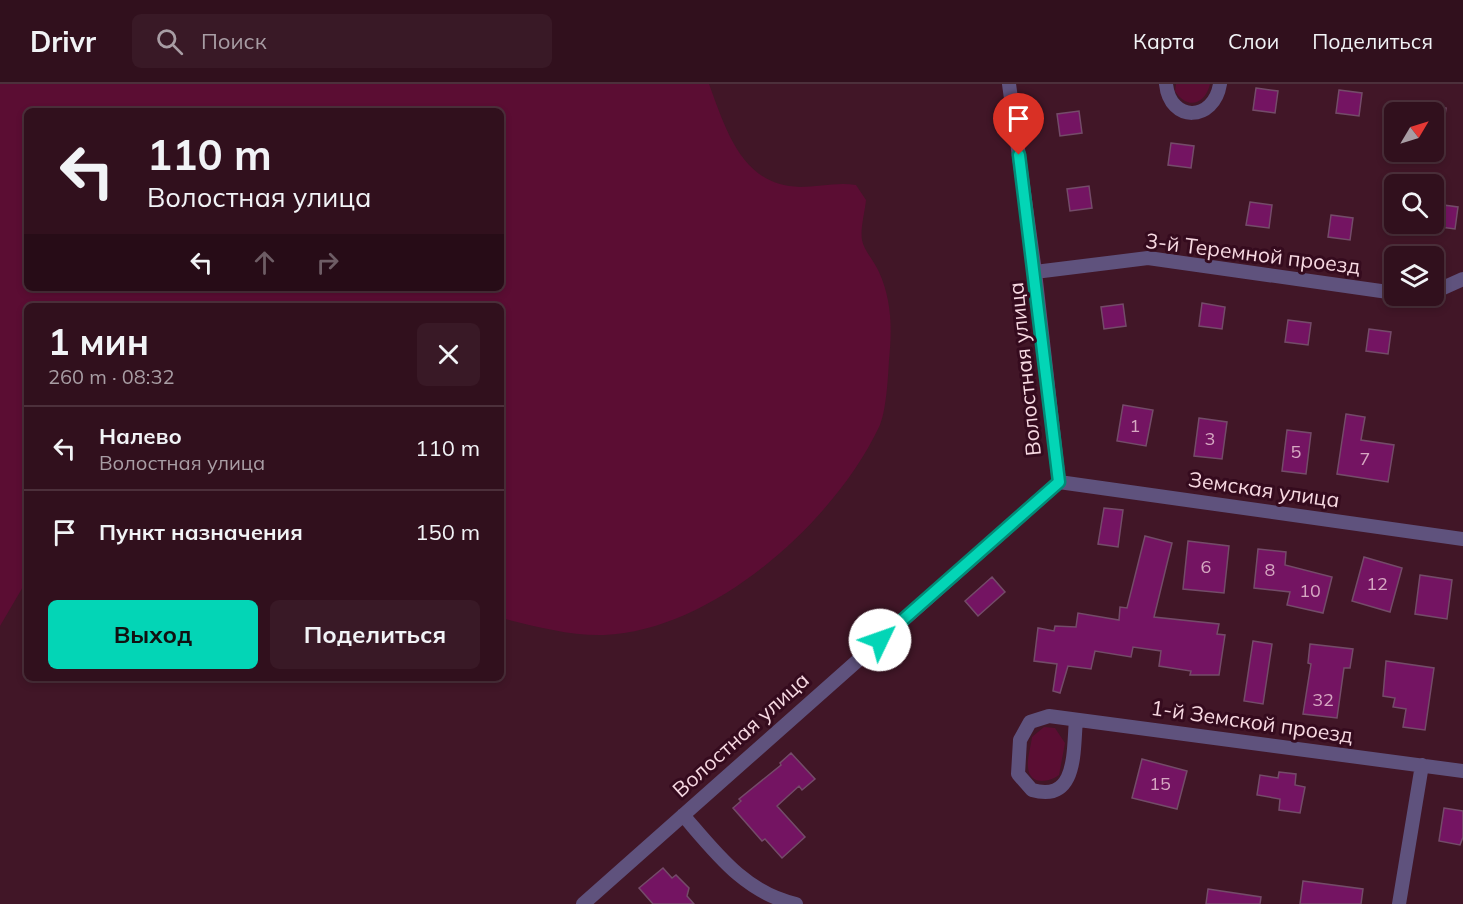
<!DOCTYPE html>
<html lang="ru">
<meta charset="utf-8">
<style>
body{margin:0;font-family:Mulish,sans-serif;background:#391926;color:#f1f3f6;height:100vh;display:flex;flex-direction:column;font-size:22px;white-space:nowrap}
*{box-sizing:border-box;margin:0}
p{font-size:20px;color:#a89da4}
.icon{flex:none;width:33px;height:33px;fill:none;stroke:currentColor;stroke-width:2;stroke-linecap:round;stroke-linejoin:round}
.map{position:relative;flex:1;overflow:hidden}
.panel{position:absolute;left:24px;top:219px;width:480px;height:378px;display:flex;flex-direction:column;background:#31101d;border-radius:9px;box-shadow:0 3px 9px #0003,0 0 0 2px #4c303b}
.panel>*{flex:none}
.top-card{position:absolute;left:24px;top:24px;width:480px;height:183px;border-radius:9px;box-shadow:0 3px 9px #0003,0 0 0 2px #4c303b;background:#31101d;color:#f1f3f6;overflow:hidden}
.needle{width:39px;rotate:52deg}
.tools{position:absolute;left:1384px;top:18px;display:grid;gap:12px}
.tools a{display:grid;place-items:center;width:60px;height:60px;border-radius:9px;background:#31101d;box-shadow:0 3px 9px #0003,0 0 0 2px #4c303b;font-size:30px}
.pin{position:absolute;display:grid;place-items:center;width:51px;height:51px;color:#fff;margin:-62px -26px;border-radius:50% 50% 50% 0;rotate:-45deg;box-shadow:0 0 6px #0007}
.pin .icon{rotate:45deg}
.me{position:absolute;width:66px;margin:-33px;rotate:48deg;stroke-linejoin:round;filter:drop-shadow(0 0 4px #0008)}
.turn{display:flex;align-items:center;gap:21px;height:126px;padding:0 24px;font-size:27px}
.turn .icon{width:78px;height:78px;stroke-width:2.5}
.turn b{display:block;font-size:42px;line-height:51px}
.lanes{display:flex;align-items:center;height:57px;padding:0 24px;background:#0003;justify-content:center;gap:30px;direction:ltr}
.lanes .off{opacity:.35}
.round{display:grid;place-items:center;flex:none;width:63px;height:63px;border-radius:9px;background:#391926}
.summary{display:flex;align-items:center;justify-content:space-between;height:102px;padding:0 24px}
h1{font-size:36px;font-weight:700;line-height:45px}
.button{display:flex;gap:12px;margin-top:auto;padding:12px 24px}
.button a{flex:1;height:69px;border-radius:9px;background:#03d5b6;color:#111;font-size:24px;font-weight:700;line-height:69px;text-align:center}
.button a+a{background:#391926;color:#f1f3f6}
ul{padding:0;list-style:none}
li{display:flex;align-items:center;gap:18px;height:84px;padding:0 24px;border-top:2px solid #4c303b}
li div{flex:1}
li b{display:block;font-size:22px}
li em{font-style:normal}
header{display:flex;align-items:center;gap:36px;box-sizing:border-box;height:84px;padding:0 30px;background:#31101d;border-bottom:2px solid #4c303b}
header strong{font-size:28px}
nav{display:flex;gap:33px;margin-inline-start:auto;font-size:21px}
.search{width:420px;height:54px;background:#391926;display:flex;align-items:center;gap:15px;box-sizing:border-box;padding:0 21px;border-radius:9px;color:#a89da4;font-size:22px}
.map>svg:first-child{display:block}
.green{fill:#5b0d33;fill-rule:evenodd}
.building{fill:#741462;stroke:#744b69;stroke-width:1.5}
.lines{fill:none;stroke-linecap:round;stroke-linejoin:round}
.street{stroke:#5f527d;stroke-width:14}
.route-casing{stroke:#028a76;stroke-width:15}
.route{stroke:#03d5b6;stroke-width:10}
.labels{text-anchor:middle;stroke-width:6;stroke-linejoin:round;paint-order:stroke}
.number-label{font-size:18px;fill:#d6a8c2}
.street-label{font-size:21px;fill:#f7d9e2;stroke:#350b1e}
</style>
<header>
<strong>Drivr</strong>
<div class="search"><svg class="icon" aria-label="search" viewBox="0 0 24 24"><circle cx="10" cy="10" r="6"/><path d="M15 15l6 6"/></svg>Поиск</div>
<nav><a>Карта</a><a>Слои</a><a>Поделиться</a></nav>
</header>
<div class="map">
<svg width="1463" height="820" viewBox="0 0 1463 820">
<rect width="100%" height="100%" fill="#411627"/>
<path class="green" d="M0,0H709C726,46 742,102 800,103C819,103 837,98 856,101L866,116C865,127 860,145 862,156C864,167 875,178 879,188C892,217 892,245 889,276C888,294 886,329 879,343C834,438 713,547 604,551C570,552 533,542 501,534V222H27V496L0,542ZM27,27H501V204H27Z
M1176,0H1210C1205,21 1187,26 1175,7Z
M1044,643L1055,644L1065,659L1059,691C1048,699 1029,701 1028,683C1027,674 1031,662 1032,653Z"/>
<path class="building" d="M1256,4L1278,7L1275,29L1253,26Z
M1339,6L1362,9L1359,32L1336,29Z
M1434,22L1446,24L1441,59L1434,58Z
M1079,27L1082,49L1060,52L1057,30Z
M1171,59L1194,62L1191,84L1168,81Z
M1089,102L1092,124L1070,127L1067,105Z
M1250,118L1272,121L1269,144L1246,141Z
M1436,120L1458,123L1455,145L1433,142Z
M1331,131L1353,134L1350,156L1328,153Z
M1202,219L1225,223L1222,245L1199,242Z
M1123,220L1126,242L1104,245L1101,223Z
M1288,236L1311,239L1308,261L1285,258Z
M1369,245L1391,248L1388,270L1366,267Z
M1123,321L1153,326L1146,362L1117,357Z
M1346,330L1365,333L1361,356L1394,361L1388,398L1337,390Z
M1199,334L1227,338L1222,375L1194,372Z
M1287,346L1311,349L1306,390L1282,387Z
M1104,424L1123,426L1118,463L1098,460Z
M1145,452L1172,459L1154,533L1219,540L1217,550L1225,551L1219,591H1190L1191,587L1159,582L1161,567L1133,563L1131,573L1095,567L1091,585L1068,582L1060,609L1053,607L1057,580L1034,577L1038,544L1054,547L1055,542L1076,543L1078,529L1119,536L1120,523L1127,524Z
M1188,457L1229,462L1224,509L1183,505Z
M1258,465L1286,468L1285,481L1332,493L1323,529L1287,521L1290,508L1254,504Z
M1364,473L1402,484L1390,528L1352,517Z
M1420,491L1452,496L1447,535L1415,530Z
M992,493L1005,508L978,532L965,517Z
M1253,557L1272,560L1263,620L1244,617Z
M1310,560L1353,565L1350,584H1344L1337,634L1303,630L1311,580L1308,579Z
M1386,577L1434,584L1425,646L1403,643L1406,625L1393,623L1395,614L1383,612Z
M791,669L815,695L802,706L799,702L777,722L805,753L782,774L765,755L762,757L733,724L741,717L739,715L781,681L780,679Z
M1142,675L1187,687L1177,725L1132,714Z
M1279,688L1296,690L1295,701L1305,703L1300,729L1279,726L1280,715L1257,711L1260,691L1278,694Z
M1444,724L1463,727V753L1460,761L1439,757Z
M663,784L672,794L676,791L689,804L687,812L694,820H653L639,804Z
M1303,797L1363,805L1361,820H1300Z
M1208,805L1261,813L1260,820H1206Z"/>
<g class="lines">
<path class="street" d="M1009,0L1035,188L1059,398
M1166,0C1170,39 1214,38 1220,0
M1035,188L1148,174L1395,209
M1434,208L1463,195
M1059,398L1463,455
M1076,636C1073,666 1078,719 1032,706L1018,690L1020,656L1030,638L1049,632L1463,687
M683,731C715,768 745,809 796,820
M583,820L1059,398
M1399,820L1422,681"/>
</g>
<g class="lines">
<g class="route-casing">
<path id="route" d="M880,556L1059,398L1019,71"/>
</g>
<use href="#route" class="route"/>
</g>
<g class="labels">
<g class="number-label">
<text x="1135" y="348">1</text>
<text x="1210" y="361">3</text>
<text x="1296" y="374">5</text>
<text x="1365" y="381">7</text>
<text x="1206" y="489">6</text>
<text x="1270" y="492">8</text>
<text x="1377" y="506">12</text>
<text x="1310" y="513">10</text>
<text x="1323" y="622">32</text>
<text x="1160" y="706">15</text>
</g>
<g class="street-label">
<text transform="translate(1253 170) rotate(7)" y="7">3-й Теремной проезд</text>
<text transform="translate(1025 285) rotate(-96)" y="7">Волостная улица</text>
<text transform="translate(1264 406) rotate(8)" y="7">Земская улица</text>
<text transform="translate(1252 638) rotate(8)" y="7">1-й Земской проезд</text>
<text transform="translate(741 651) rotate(-42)" y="7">Волостная улица</text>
</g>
</g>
</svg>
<div class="tools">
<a><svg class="needle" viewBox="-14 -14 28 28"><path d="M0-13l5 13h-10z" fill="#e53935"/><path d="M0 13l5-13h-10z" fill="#a89da4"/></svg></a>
<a><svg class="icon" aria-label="search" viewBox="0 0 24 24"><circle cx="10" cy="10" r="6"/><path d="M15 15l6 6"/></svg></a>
<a><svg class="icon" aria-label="layers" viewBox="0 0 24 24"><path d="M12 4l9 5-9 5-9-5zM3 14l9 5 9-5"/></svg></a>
</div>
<div class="pin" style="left:1019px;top:71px;background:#d93025"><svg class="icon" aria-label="arrive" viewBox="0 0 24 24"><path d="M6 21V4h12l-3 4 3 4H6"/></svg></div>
<svg class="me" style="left:880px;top:556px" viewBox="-20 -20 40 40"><circle r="19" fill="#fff"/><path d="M0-13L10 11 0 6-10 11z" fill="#03d5b6"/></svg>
<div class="top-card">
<div class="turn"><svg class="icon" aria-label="left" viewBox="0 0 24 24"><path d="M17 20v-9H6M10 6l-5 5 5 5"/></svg><div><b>110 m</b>Волостная улица</div></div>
<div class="lanes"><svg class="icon" aria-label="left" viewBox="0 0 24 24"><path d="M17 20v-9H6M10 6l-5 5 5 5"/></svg><svg class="icon off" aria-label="ahead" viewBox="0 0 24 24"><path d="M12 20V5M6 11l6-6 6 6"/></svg><svg class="icon off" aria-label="right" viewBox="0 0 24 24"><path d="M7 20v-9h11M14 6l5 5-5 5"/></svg></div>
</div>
<section class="panel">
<div class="summary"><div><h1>1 мин</h1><p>260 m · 08:32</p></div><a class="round"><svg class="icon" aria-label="close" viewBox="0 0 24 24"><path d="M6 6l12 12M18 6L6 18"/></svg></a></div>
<ul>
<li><svg class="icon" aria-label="left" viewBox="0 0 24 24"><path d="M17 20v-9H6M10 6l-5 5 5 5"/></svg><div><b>Налево</b><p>Волостная улица</p></div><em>110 m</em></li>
<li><svg class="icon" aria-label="arrive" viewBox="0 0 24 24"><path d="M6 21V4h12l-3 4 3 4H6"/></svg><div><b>Пункт назначения</b></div><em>150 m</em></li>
</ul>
<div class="button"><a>Выход</a><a>Поделиться</a></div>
</section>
</div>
